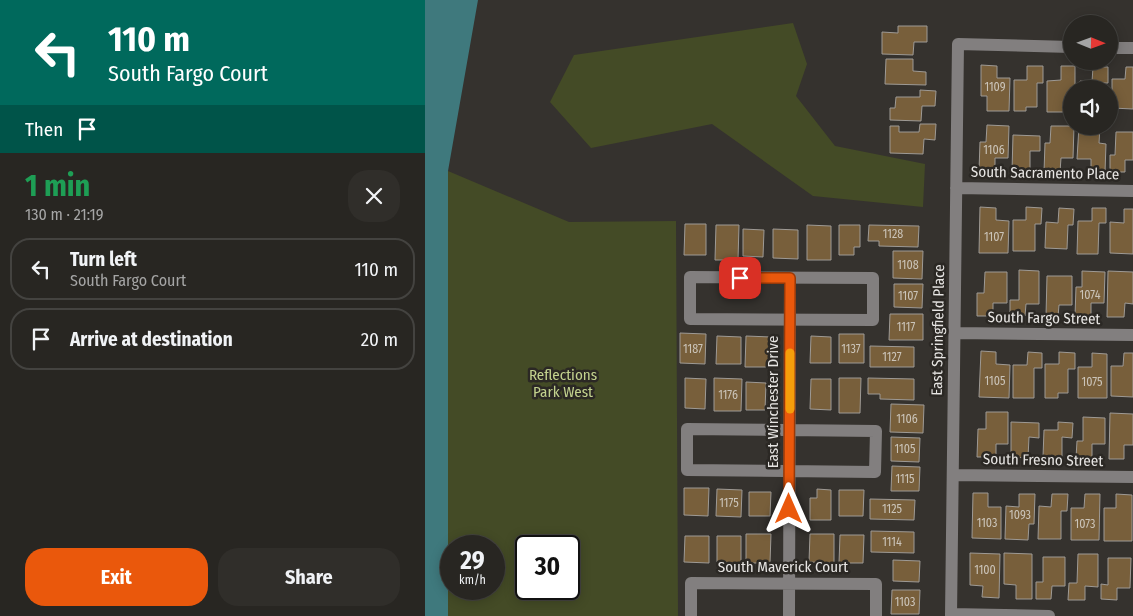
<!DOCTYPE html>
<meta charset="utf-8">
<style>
body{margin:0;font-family:"Fira Sans Condensed",sans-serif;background:#302e2a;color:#f1f3f6;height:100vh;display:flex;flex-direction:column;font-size:19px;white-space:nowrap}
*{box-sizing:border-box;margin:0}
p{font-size:16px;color:#a5a5a5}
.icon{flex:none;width:28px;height:28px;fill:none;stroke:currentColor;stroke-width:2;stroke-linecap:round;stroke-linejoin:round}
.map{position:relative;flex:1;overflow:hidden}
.drawer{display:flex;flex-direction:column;background:#282622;width:425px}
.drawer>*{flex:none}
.top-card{background:#00695c;color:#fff;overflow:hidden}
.needle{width:32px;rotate:91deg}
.controls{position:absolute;left:638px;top:15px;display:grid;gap:10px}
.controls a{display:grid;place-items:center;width:55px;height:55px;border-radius:50%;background:#282622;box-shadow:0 2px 12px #0003,0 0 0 1px #444340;font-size:25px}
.speed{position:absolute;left:15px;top:535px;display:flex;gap:10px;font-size:25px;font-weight:700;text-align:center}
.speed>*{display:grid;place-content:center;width:65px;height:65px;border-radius:50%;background:#282622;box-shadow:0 2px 12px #0003,0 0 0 1px #444340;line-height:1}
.speed small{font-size:12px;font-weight:400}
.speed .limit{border:2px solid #111;border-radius:8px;background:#fff;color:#111}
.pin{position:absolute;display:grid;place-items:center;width:42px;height:42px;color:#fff;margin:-21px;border-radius:10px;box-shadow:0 2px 8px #0006}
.me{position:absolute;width:55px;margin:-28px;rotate:0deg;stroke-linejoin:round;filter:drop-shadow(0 0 4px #0008)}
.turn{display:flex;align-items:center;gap:18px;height:105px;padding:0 25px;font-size:22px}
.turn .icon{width:65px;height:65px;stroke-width:2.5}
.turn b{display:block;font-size:35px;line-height:42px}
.then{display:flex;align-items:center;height:48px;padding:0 25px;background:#0003;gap:10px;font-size:19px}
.round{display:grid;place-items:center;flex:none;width:52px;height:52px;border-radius:20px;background:#302e2a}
.head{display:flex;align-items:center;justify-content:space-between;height:85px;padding:0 25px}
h1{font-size:30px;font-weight:700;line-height:38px;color:#1e9e55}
.cta{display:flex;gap:10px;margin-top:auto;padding:10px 25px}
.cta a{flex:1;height:58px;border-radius:20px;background:#ea580c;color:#fff;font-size:20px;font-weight:700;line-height:58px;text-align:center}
.cta a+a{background:#302e2a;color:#f1f3f6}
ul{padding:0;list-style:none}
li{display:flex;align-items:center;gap:15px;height:62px;margin:0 10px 8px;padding:0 15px;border:2px solid #444340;border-radius:20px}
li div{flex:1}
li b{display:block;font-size:19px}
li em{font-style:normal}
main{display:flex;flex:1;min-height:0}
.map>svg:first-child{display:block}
.green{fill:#444b26;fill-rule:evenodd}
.water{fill:#3f797d}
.building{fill:#785f3b;stroke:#9e9a95}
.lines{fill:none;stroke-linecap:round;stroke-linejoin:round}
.minor{stroke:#827f7f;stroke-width:12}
.route-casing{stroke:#983908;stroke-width:12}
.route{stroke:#ea580c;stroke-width:9}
.slow{stroke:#f59e0b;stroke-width:9}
.labels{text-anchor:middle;stroke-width:5;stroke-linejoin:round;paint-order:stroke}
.number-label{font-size:12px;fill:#cbc4b9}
.street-label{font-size:15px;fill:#e7e5e3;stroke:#2b2824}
.park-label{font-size:15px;fill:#c3d28e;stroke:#2b2824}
</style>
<main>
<section class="drawer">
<div class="top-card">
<div class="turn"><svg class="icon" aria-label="left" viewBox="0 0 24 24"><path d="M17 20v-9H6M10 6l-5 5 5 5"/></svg><div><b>110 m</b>South Fargo Court</div></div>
<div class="then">Then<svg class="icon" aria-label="arrive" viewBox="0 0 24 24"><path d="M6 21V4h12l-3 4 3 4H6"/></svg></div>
</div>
<div class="head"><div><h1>1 min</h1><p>130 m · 21:19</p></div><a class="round"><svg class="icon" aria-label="close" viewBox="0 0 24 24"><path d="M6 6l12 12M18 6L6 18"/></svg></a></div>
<ul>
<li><svg class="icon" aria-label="left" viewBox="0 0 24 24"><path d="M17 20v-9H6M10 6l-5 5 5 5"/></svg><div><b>Turn left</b><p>South Fargo Court</p></div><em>110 m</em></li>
<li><svg class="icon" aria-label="arrive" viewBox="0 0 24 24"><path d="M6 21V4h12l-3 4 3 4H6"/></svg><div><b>Arrive at destination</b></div><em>20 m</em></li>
</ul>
<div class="cta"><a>Exit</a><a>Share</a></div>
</section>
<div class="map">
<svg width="708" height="616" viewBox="0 0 708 616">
<rect width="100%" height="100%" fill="#35322e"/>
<path class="green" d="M368,23L382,64L371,96L410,146L500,164L498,207L388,196L287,124L166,148L125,102L149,55Z
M23,171L144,222L251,221L253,616H23ZM26,546H69V589H26ZM101,546H144V589H101Z"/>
<path class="water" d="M0,0H53L23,171V616H0Z"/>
<path class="building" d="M473,26H502V42H489L488,55L457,54V32L473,33Z
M461,59H488V71L501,72V85L460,84Z
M556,65L572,66V78H585L584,111H562V96H556Z
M602,66H618V83H612V107H601V111H589V80H602Z
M636,66H650V89H646V112H622V81L636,80Z
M668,67H683V83H677V89H654L655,81L667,82Z
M701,67H708V109L687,108V79H700Z
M495,90L511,91L510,106H497L496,121L465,120V108H470L471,97H495Z
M495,124H511L510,140L499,139L498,154L465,153V126H474V132H494Z
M562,125L584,126L583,158H570V171H554L555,142H561Z
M626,126H649L648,158H636L635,172H619L620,143H625Z
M654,126L675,127L674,143L681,144L680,172H666V159H652Z
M691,132H708V160H700V172H685V155H690Z
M588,135L615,136V151H605V171H587Z
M555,207L571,208V220L584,221L583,253H554Z
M601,207L617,208L616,224H610V251H588V220H601Z
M634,208L649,209L648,225H643L642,249L620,248L621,222L633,223Z
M667,208H681V223H674L673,254H652L653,221H667Z
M699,209H708V254L685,253V222L699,223Z
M260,224H281V255H259Z
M291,225H314L313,260H290Z
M382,225L406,226V260H382Z
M414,225H435V247H429V255H414Z
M444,225L494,226L493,247L454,246V241H443Z
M318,229L339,230L338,257L318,256Z
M348,229L373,230V259L348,258Z
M468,251H498L497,279L468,278Z
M594,270L614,271V304H601L600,316H585V300H594Z
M657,271L680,272L679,303H666V317L650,316L651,287H657Z
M683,271L708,272V304L700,303L699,317H682Z
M560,272H582V303H568V316H552V293H559Z
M622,276H647V305H634L633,317L621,316Z
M469,284H498L497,308L469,307Z
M465,314H498V340H464Z
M255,333L281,334L280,364L255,363Z
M414,334H439V363H414Z
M292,336L316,337V364H291Z
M321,336L346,337L345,367H320Z
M386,336L406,337V363H385Z
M445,346L489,347V367H445Z
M556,351L571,352V364L585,365L584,398L554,397Z
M603,352L617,353V368H609V398H588V365H602Z
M634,352L650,353V369H643V393H633V398H620V364H634Z
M667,353L682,354V398H653V367H667Z
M699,353H708V397L686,396V366H698Z
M260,378L281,379L280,409L260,408Z
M289,378L317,379L316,411H289Z
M414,378H436L435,413H414Z
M443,378L489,379V400L455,399V394H443Z
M386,379H406V410L385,409Z
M321,382L341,383L340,410H321Z
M466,404L499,405L498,433L465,432Z
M561,412H583V444H571V457H552L553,429H561Z
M685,413L708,414V445H699V459H684Z
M658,417L680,418V444H667V458H651L652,441H658Z
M586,422L614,423V438L604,437L603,458L586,457Z
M633,422L648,423L647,438L637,437V458L618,457L619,430H633Z
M466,437L495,438L494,462L466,461Z
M467,466L495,467L494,491H466Z
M259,488H284L283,516L259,515Z
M292,489L317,490L316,517L291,516Z
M392,489L406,490V520H385V498H392Z
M414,490H439L438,516H414Z
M324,492H346L345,516H324Z
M548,493H563V507H576V539L547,538Z
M594,494H610L609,524H604L603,540L580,539L581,506L594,507Z
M627,494H643L642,511H636V539H613L614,506L626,507Z
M660,494H675L674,540H646V508H659Z
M691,494L707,495V541H679V508H691Z
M445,499L490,500L489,520L445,519Z
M446,531L489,532V553L446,552Z
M321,534H346L345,563H321Z
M385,534H409V563L384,562Z
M415,535H439L438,563H414Z
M260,536H284V563L259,562Z
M292,536H316V563L292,562Z
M545,553L575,554L574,598L557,597L558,586L545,585Z
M579,553L607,554V599H591V585L579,584Z
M653,554H673V587L660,586V600H643L644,583H652Z
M618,557H640V586H627L626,599H611V582H618Z
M683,558H706L705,588H692V600L676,599V584L683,585Z
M468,560L495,561L494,582L468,581Z
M467,590H495L494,614H466Z"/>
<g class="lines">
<path class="minor" d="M684,48H708
M531,188L708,191
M265,277L448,278V320L265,319Z
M530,333L708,335
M262,429L451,431L450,472L262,470Z
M528,475L708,477
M526,614L624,616
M266,616V583L451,584V616
M364,616L365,278
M526,616L533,44L646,47"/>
</g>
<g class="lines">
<g class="route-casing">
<path id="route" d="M315,278H365L364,509"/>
</g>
<use href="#route" class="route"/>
<path class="slow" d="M365,409V353"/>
</g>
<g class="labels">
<g class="number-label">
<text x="570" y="91">1109</text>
<text x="569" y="154">1106</text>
<text x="468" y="238">1128</text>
<text x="569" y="241">1107</text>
<text x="483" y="269">1108</text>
<text x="665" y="299">1074</text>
<text x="483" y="300">1107</text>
<text x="481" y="331">1117</text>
<text x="268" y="353">1187</text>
<text x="426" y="353">1137</text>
<text x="467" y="361">1127</text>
<text x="570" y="385">1105</text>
<text x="667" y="386">1075</text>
<text x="303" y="399">1176</text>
<text x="482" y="423">1106</text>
<text x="480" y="453">1105</text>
<text x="480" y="483">1115</text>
<text x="304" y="507">1175</text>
<text x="467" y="513">1125</text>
<text x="595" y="519">1093</text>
<text x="562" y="527">1103</text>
<text x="660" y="528">1073</text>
<text x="467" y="546">1114</text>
<text x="560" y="574">1100</text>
<text x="480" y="606">1103</text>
</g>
<g class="street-label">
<text transform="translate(620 173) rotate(1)" y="5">South Sacramento Place</text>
<text transform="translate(619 318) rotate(1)" y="5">South Fargo Street</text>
<text transform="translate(513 330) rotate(-89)" y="5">East Springfield Place</text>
<text transform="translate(348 402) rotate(-90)" y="5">East Winchester Drive</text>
<text transform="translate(618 460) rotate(1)" y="5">South Fresno Street</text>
<text x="358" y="572">South Maverick Court</text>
</g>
<g class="park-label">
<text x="138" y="380">Reflections<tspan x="138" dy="17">Park West</tspan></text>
</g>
</g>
</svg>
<div class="controls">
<a><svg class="needle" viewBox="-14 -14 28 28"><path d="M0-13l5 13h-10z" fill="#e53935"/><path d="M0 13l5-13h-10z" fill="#a5a5a5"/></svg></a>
<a><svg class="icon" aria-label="sound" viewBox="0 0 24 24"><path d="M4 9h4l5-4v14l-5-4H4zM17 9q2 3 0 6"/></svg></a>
</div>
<div class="speed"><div>29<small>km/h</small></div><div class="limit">30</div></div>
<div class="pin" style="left:315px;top:278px;background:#d93025"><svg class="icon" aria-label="arrive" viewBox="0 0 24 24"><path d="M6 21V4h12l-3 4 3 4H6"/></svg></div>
<svg class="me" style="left:364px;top:509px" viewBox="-20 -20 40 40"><path d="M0-17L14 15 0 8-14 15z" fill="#ea580c" stroke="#fff" stroke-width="4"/></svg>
</div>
</main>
